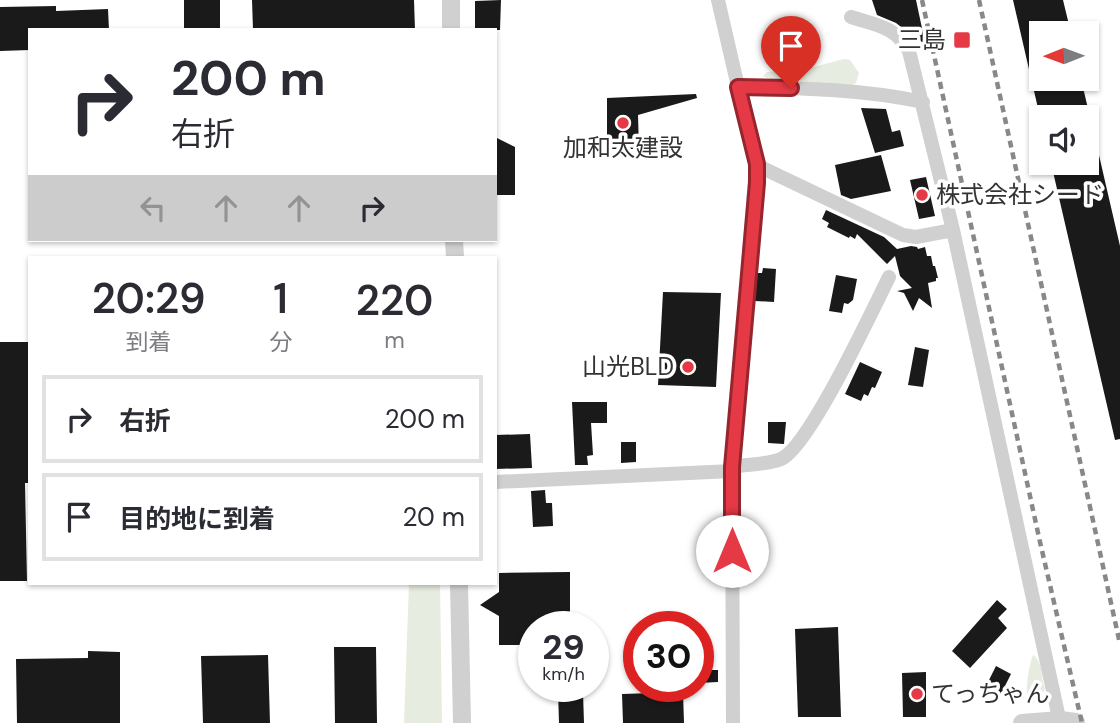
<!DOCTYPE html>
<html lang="ja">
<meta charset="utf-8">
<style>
body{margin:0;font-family:"DM Sans","Noto Sans JP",sans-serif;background:#f2f2f3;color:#2b2b33;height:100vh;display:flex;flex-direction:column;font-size:26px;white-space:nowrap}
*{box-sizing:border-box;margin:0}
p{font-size:23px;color:#7c7c81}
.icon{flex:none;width:38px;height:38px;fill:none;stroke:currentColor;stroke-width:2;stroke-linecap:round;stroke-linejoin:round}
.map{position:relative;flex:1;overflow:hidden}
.panel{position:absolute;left:28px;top:256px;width:469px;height:329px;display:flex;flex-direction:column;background:#fff;border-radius:0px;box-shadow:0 2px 5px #0004}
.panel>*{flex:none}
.banner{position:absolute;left:28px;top:28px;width:469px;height:214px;border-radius:0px;box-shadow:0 2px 5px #0004;background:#fff;color:#2b2b33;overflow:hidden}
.needle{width:46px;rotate:269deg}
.buttons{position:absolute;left:1029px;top:21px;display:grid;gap:14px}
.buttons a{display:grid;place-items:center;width:70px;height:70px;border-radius:0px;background:#fff;box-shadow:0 2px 5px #0004;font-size:35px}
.speed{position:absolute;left:518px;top:611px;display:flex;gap:14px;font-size:35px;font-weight:700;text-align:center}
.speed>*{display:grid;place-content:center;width:91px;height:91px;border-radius:50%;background:#fff;box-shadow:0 2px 5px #0004;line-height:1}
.speed small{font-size:18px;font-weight:400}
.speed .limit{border:10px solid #d22;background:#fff;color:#111}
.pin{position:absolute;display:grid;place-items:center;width:60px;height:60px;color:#fff;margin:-72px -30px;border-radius:50% 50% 50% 0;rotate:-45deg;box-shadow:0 0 7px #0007}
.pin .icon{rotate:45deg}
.me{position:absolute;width:77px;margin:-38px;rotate:0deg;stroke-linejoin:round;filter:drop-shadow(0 0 5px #0008)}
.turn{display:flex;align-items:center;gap:24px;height:147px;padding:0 28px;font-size:32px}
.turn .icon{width:91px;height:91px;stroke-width:2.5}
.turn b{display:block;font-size:49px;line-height:60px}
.lanes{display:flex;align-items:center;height:66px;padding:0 28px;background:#0003;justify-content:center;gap:35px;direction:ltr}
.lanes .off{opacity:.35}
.eta{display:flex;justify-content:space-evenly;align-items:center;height:119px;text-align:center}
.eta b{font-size:42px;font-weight:600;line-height:49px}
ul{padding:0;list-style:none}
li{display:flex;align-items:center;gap:21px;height:88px;margin:0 14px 10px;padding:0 14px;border:4px solid #e1e1e2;border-radius:0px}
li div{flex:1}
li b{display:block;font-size:26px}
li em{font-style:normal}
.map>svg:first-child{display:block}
.green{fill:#e6ecdf}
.building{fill:#1a1a1a}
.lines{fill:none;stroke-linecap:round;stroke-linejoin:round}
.minor{stroke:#d0d0d0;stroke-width:14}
.tertiary{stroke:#d0d0d0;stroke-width:18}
.rail{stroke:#888;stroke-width:4.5;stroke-dasharray:7 5;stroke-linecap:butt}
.route-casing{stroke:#96252e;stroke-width:18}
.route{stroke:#e63946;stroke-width:12}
.poi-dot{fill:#e63946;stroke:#fff;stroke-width:2.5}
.labels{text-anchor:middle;stroke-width:7;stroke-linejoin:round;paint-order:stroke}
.poi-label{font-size:24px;fill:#333;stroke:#fff;text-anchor:end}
</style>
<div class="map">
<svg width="1120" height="723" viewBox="0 0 1120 723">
<rect width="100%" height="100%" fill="#fff"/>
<path class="green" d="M844,59L850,60L859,73L856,83L852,85L806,82C792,76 776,84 763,76L767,72L806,69Z
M409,583H440L442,723H404Z
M1033,655C1044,663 1040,676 1045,688L1042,696L1030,705C1023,697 1029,665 1033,655Z"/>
<path class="building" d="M184,0H220V30H184Z
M252,0H414L415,30H253Z
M501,0L500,30H475V1Z
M872,0H916L926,47L909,27L905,30L896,23L877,15Z
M1013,0H1063L1071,33H1041V79H1081L1090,117H1040Z
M56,6V11L108,9L109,30H30V50L0,51V7Z
M696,94L697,98L638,115L639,149H607V98Z
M861,108L886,109L892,132L900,130L904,146L875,153Z
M1087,125H1092L1120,246V439L1115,440L1051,163H1087Z
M495,137L515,147V195H495Z
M881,155L891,191L851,199L841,195L835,165Z
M926,177L935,216L919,219L910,180Z
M826,210L884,237L897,249L911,246L917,247L918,249L925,247L927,256H931L933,266H935L938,278H936V281L928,283L932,308L919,298L913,311L904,293L897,291L912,288L900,276L895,256L887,264L857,234L855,239L850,236L849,238L827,227L829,223L822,219Z
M763,268L776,269L774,302L755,301L757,273H762Z
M836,275L857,279L853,300L848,304L844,303L842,313L829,311Z
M663,292L721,293L716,387L658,385Z
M0,342H30V483H25L27,581H0Z
M915,347L929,350L923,387L908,385Z
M860,362L882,372L875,388L872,387L868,396L864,394L861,401L845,394Z
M572,402H607V423H591L593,455L587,456L588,465H575Z
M768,422H786L784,444L768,443Z
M530,434L532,468L495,469V435Z
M621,442H636V462L621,463Z
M545,490L546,503H552L553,526L533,527L531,491Z
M570,572V625L534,626V645H499V616L480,605L499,592V573Z
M997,600L1007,609L998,618L1007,628L970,668L952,651Z
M838,627L841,717H798L795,629Z
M334,647H376L377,723H335Z
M88,651L120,652V723H17L16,659L88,658Z
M268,655L270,723H203L201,656Z
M996,666L1011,674L999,698L984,690Z
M698,670H718V682L698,683Z
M926,672V717H903L902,673Z
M558,691L583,692L584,723H559Z
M683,692L684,723H623L622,694Z"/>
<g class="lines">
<path class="minor" d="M718,0L756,165L732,471L733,723
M851,17C876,25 895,26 909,51L953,230L1060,723
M738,87C801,88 862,89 923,102
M756,165L903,235L916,237L953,230
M732,467C747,464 767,465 781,459C809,447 872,311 889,277
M495,482L732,471"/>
<path class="tertiary" d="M451,0V30
M454,240L455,257
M459,583L462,723
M1022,723L1060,720L1076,722"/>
<path class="rail" d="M922,0L1040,542L1082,723
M979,0L1120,644"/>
</g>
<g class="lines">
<g class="route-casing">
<path id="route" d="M732,551V467L757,183V164L738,87L791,88"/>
</g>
<use href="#route" class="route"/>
</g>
<g class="poi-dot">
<rect x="953" y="31" width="18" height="18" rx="3.5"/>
<circle cx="623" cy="123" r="7"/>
<circle cx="922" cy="195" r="7"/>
<circle cx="688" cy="367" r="7"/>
<circle cx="917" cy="694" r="7"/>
</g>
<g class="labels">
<g class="poi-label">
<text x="946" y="48">三島</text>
<text x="623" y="156" text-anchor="middle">加和太建設</text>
<text x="936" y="203" text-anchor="start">株式会社シード</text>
<text x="674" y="375">山光BLD</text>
<text x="931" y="702" text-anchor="start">てっちゃん</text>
</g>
</g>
</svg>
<div class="buttons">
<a><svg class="needle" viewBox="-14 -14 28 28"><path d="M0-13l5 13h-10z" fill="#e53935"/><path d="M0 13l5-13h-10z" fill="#7c7c81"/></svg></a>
<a><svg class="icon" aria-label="sound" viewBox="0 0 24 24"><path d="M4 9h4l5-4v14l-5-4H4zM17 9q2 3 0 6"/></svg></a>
</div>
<div class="speed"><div>29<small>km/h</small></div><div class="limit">30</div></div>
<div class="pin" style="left:791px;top:88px;background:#d93025"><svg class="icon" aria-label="arrive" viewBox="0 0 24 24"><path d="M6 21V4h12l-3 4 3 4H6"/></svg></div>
<svg class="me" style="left:732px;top:551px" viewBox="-20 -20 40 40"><circle r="19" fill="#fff"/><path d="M0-13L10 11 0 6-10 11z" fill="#e63946"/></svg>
<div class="banner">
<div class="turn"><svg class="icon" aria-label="right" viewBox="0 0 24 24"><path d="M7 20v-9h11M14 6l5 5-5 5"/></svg><div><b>200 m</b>右折</div></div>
<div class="lanes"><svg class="icon off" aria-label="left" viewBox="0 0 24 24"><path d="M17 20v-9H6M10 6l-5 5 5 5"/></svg><svg class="icon off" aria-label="ahead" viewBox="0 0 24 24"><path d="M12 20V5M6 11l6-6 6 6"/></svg><svg class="icon off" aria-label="ahead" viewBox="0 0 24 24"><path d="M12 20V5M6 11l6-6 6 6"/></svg><svg class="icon" aria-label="right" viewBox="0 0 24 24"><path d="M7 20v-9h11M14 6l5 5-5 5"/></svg></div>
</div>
<section class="panel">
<div class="eta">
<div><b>20:29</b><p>到着</p></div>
<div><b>1</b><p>分</p></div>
<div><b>220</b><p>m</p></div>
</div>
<ul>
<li><svg class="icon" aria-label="right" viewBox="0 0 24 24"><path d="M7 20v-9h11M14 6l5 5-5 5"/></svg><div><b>右折</b></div><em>200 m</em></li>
<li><svg class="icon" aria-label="arrive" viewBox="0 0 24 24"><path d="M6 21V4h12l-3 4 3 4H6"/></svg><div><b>目的地に到着</b></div><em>20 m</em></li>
</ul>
</section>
</div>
